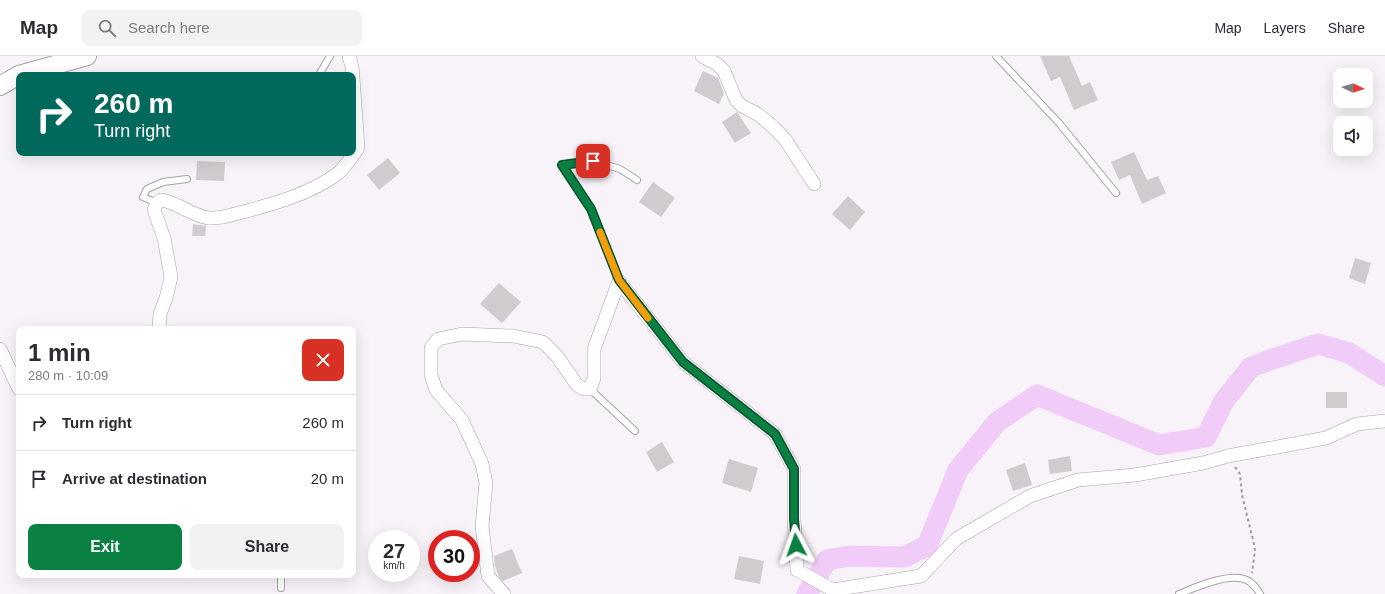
<!DOCTYPE html>
<meta charset="utf-8">
<style>
body{margin:0;font-family:Helvetica,sans-serif;background:#f2f2f3;color:#2b2b33;height:100vh;display:flex;flex-direction:column;font-size:15px;white-space:nowrap}
*{box-sizing:border-box;margin:0}
p{font-size:13px;color:#7c7c81}
.icon{flex:none;width:22px;height:22px;fill:none;stroke:currentColor;stroke-width:2;stroke-linecap:round;stroke-linejoin:round}
.map{position:relative;flex:1;overflow:hidden}
.drawer{position:absolute;left:16px;top:270px;width:340px;height:252px;display:flex;flex-direction:column;background:#fff;border-radius:8px;box-shadow:0 4px 16px #0002}
.drawer>*{flex:none}
.top-card{position:absolute;left:16px;top:16px;width:340px;height:84px;border-radius:8px;box-shadow:0 4px 16px #0002;background:#00695c;color:#fff;overflow:hidden}
.needle{width:26px;rotate:95deg}
.fabs{position:absolute;left:1333px;top:12px;display:grid;gap:8px}
.fabs a{display:grid;place-items:center;width:40px;height:40px;border-radius:8px;background:#fff;box-shadow:0 4px 16px #0002;font-size:20px}
.speed{position:absolute;left:368px;top:474px;display:flex;gap:8px;font-size:20px;font-weight:700;text-align:center}
.speed>*{display:grid;place-content:center;width:52px;height:52px;border-radius:50%;background:#fff;box-shadow:0 4px 16px #0002;line-height:1}
.speed small{font-size:10px;font-weight:400}
.speed .limit{border:6px solid #d22;background:#fff;color:#111}
.pin{position:absolute;display:grid;place-items:center;width:34px;height:34px;color:#fff;margin:-17px;border-radius:8px;box-shadow:0 2px 6px #0006}
.me{position:absolute;width:44px;margin:-22px;rotate:356deg;stroke-linejoin:round;filter:drop-shadow(0 0 3px #0008)}
.turn{display:flex;align-items:center;gap:14px;height:84px;padding:0 12px;font-size:18px}
.turn .icon{width:52px;height:52px;stroke-width:2.5}
.turn b{display:block;font-size:28px;line-height:34px}
.round{display:grid;place-items:center;flex:none;width:42px;height:42px;border-radius:8px;background:#f2f2f3}
.overview{display:flex;align-items:center;justify-content:space-between;height:68px;padding:0 12px}
h1{font-size:24px;font-weight:700;line-height:30px}
.primary-button{display:flex;gap:8px;margin-top:auto;padding:8px 12px}
.primary-button a{flex:1;height:46px;border-radius:8px;background:#0b8043;color:#fff;font-size:16px;font-weight:700;line-height:46px;text-align:center}
.primary-button a+a{background:#f2f2f3;color:#2b2b33}
ul{padding:0;list-style:none}
li{display:flex;align-items:center;gap:12px;height:56px;padding:0 12px;border-top:1px solid #e1e1e2}
li div{flex:1}
li b{display:block;font-size:15px}
li em{font-style:normal}
header{display:flex;align-items:center;gap:24px;box-sizing:border-box;height:56px;padding:0 20px;background:#fff;border-bottom:1px solid #e1e1e2}
header strong{font-size:19px}
nav{display:flex;gap:22px;margin-inline-start:auto;font-size:14px}
.search{width:280px;height:36px;background:#f2f2f3;display:flex;align-items:center;gap:10px;box-sizing:border-box;padding:0 14px;border-radius:8px;color:#7c7c81;font-size:15px}
.map>svg:first-child{display:block}
.lines{fill:none;stroke-linecap:round;stroke-linejoin:round}
.river{stroke:#f1ccf8;stroke-width:21}
.building{fill:#cfcbcf}
.lane-casing{stroke:#a6a3a7;stroke-width:8}
.street-casing{stroke:#a6a3a7;stroke-width:14}
.secondary-casing{stroke:#a6a3a7;stroke-width:20}
.path{stroke:#9e9a9e;stroke-width:2;stroke-dasharray:3 3;stroke-linecap:butt}
.lane{stroke:#fff;stroke-width:6}
.street{stroke:#fff;stroke-width:13}
.secondary{stroke:#fff;stroke-width:18}
.route-casing{stroke:#07532c;stroke-width:10}
.route{stroke:#0b8043;stroke-width:7}
.slow{stroke:#f59e0b;stroke-width:7}
</style>
<header>
<strong>Map</strong>
<div class="search"><svg class="icon" aria-label="search" viewBox="0 0 24 24"><circle cx="10" cy="10" r="6"/><path d="M15 15l6 6"/></svg>Search here</div>
<nav><a>Map</a><a>Layers</a><a>Share</a></nav>
</header>
<div class="map">
<svg width="1385" height="538" viewBox="0 0 1385 538">
<rect width="100%" height="100%" fill="#f7f3f8"/>
<g class="lines">
<path class="river" d="M807,538L827,504L849,500L904,501L927,490L958,414L997,366L1037,339L1159,389L1206,381L1224,345L1251,311L1273,303L1318,288L1349,297L1385,320"/>
</g>
<path class="building" d="M1040,0H1069L1082,30L1090,26L1098,44L1074,54L1060,21L1051,25Z
M703,15L718,22L724,37L719,48L694,35Z
M737,56L751,77L735,87L722,66Z
M1134,96L1147,124L1158,120L1166,137L1142,148L1130,119L1119,124L1111,106Z
M388,102L400,117L379,134L367,119Z
M197,105L225,106L224,125L196,124Z
M653,126L675,142L661,161L639,146Z
M848,140L865,156L850,174L832,158Z
M193,168L206,170L205,180H192Z
M1355,202L1371,207L1365,228L1349,222Z
M499,227L521,246L502,267L480,248Z
M1326,336H1347V352H1326Z
M662,386L674,406L657,416L646,396Z
M1070,400L1072,415L1050,418L1048,404Z
M729,403L758,412L751,436L722,427Z
M1025,407L1032,429L1013,435L1006,414Z
M512,493L522,517L503,525L499,521L495,510L494,500Z
M739,500L764,505L760,528L734,523Z"/>
<g class="lines">
<g class="lane-casing">
<path id="lane" d="M996,0L1059,67L1116,137
M319,19L330,0
M157,147L143,141L147,133L163,126L187,123
M619,225L591,153L562,109L593,105L620,113L637,124
M590,333L635,375
M281,532V519
M1179,538C1196,531 1234,514 1250,526C1254,529 1258,534 1260,538"/>
</g>
<g class="street-casing">
<path id="street" d="M349,0L352,11L353,19
M702,0L717,8L724,15L736,44L742,50L759,59L772,70L785,83L814,128
M619,225L683,306L775,378L794,413V463L797,514L833,534L921,520L956,483L1030,440L1078,424L1135,419L1203,407L1228,400L1326,382L1357,368L1385,365
M159,273L160,258L166,242L171,221L164,182L154,154L157,147L161,144C178,146 191,160 209,162C220,163 228,160 239,157C273,148 308,139 337,118C345,112 352,100 358,92L353,22
M0,293L19,333
M504,538L488,520L482,470L486,427L482,408L462,364L436,334L431,319V292L438,283L462,278L513,280L543,286L557,300L577,329L584,333H590L594,322V293L619,225"/>
</g>
<g class="secondary-casing">
<path id="secondary" d="M0,30L19,19L87,0"/>
</g>
<path class="path" d="M1235,411L1240,418L1242,439L1254,488L1255,495L1252,517"/>
<use href="#lane" class="lane"/>
<use href="#street" class="street"/>
<use href="#secondary" class="secondary"/>
</g>
<g class="lines">
<g class="route-casing">
<path id="route" d="M593,105L562,109L591,153L619,224L683,306L775,378L794,413V463L796,489"/>
</g>
<use href="#route" class="route"/>
<path class="slow" d="M600,176L619,224L648,262"/>
</g>
</svg>
<div class="fabs">
<a><svg class="needle" viewBox="-14 -14 28 28"><path d="M0-13l5 13h-10z" fill="#e53935"/><path d="M0 13l5-13h-10z" fill="#7c7c81"/></svg></a>
<a><svg class="icon" aria-label="sound" viewBox="0 0 24 24"><path d="M4 9h4l5-4v14l-5-4H4zM17 9q2 3 0 6"/></svg></a>
</div>
<div class="speed"><div>27<small>km/h</small></div><div class="limit">30</div></div>
<div class="pin" style="left:593px;top:105px;background:#d93025"><svg class="icon" aria-label="arrive" viewBox="0 0 24 24"><path d="M6 21V4h12l-3 4 3 4H6"/></svg></div>
<svg class="me" style="left:796px;top:489px" viewBox="-20 -20 40 40"><path d="M0-17L14 15 0 8-14 15z" fill="#0b8043" stroke="#fff" stroke-width="4"/></svg>
<div class="top-card">
<div class="turn"><svg class="icon" aria-label="right" viewBox="0 0 24 24"><path d="M7 20v-9h11M14 6l5 5-5 5"/></svg><div><b>260 m</b>Turn right</div></div>
</div>
<section class="drawer">
<div class="overview"><div><h1>1 min</h1><p>280 m · 10:09</p></div><a class="round" style="background:#d93025;color:#fff"><svg class="icon" aria-label="close" viewBox="0 0 24 24"><path d="M6 6l12 12M18 6L6 18"/></svg></a></div>
<ul>
<li><svg class="icon" aria-label="right" viewBox="0 0 24 24"><path d="M7 20v-9h11M14 6l5 5-5 5"/></svg><div><b>Turn right</b></div><em>260 m</em></li>
<li><svg class="icon" aria-label="arrive" viewBox="0 0 24 24"><path d="M6 21V4h12l-3 4 3 4H6"/></svg><div><b>Arrive at destination</b></div><em>20 m</em></li>
</ul>
<div class="primary-button"><a>Exit</a><a>Share</a></div>
</section>
</div>
